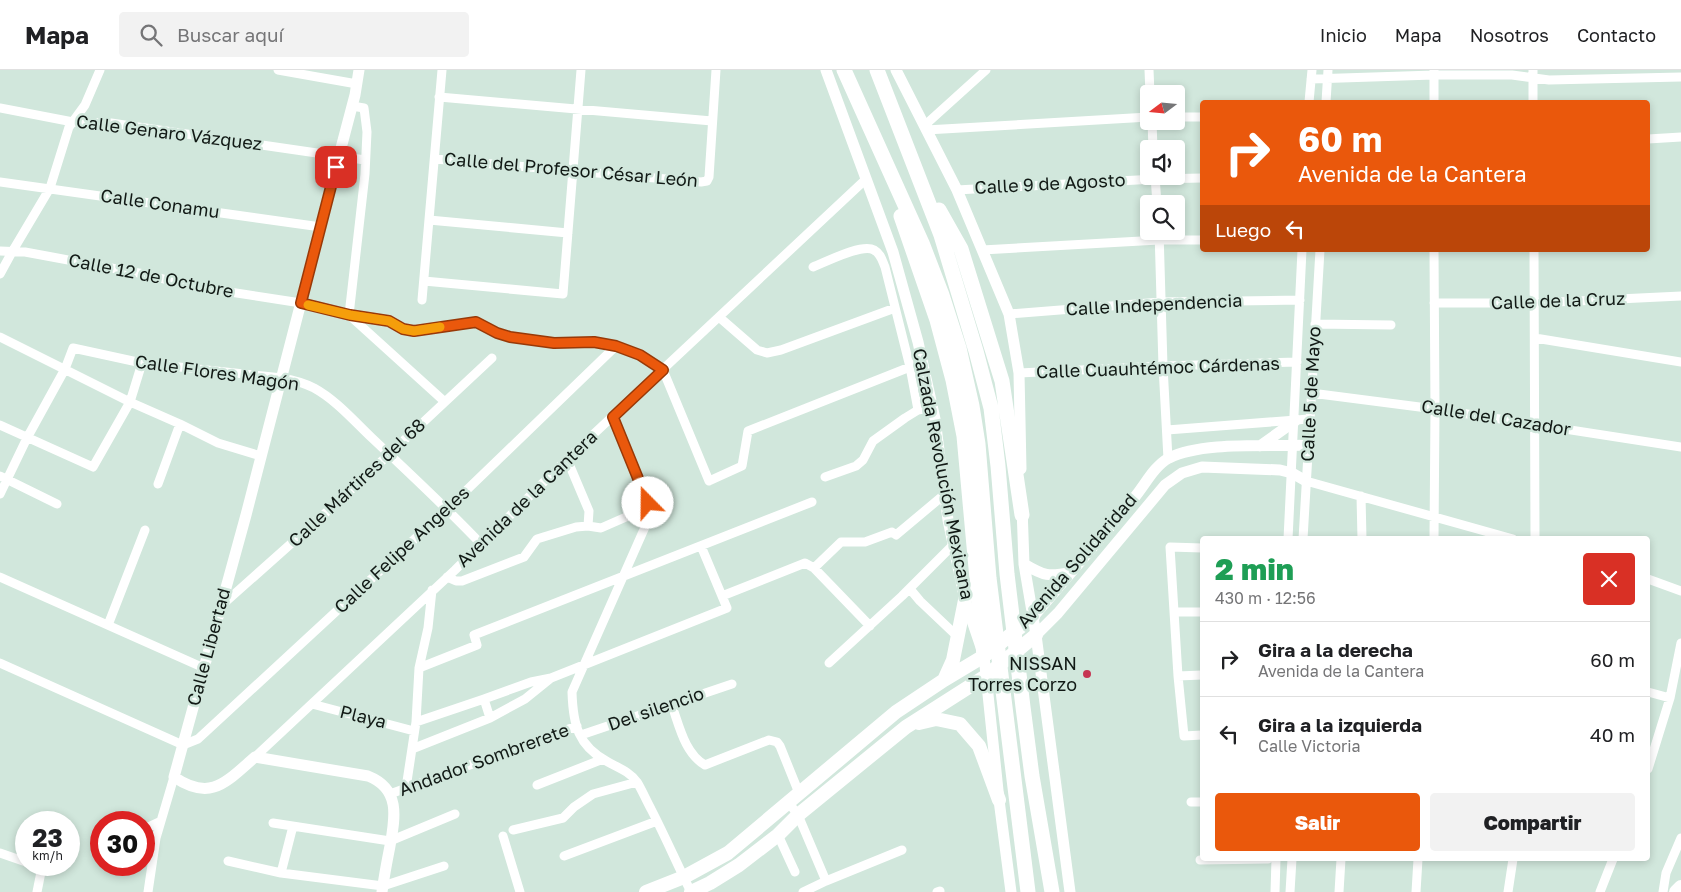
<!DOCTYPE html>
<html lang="es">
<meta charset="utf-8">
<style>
body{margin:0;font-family:"Golos Text",sans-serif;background:#f2f2f2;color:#202124;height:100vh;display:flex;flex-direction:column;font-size:19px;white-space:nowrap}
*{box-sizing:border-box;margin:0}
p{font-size:16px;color:#757577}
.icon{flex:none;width:28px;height:28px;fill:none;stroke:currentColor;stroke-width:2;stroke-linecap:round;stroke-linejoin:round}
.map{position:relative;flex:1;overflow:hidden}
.sheet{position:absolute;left:1200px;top:466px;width:450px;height:325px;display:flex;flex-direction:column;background:#fff;border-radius:5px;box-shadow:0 2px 8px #0003}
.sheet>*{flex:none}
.guide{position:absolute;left:1200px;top:30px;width:450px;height:152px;border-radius:5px;box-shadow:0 2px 8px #0003;background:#ea580c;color:#fff;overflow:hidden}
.needle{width:32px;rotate:254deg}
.tools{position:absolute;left:1140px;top:15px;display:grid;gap:10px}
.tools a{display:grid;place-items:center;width:45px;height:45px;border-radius:5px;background:#fff;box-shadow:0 2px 8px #0003;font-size:25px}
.speed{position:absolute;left:15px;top:741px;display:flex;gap:10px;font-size:25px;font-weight:700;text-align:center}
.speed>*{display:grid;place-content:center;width:65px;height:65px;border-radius:50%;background:#fff;box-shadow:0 2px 8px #0003;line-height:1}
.speed small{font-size:12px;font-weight:400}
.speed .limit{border:8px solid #d22;background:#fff;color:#111}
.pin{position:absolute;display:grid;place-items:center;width:42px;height:42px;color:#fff;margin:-21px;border-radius:10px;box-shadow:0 2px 8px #0006}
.me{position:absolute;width:55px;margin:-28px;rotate:338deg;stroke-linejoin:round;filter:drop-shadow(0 0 4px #0008)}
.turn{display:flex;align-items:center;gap:18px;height:105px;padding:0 15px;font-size:22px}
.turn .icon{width:65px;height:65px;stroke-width:2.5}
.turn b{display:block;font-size:35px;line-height:42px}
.then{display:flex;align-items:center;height:48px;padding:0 15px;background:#0003;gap:10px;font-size:19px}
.round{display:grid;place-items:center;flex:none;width:52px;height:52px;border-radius:5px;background:#f2f2f2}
.head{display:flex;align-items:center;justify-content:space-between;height:85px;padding:0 15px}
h1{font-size:30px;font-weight:800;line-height:38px;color:#1e9e55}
.primary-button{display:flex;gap:10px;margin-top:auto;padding:10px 15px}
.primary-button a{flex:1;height:58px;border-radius:5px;background:#ea580c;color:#fff;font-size:20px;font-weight:800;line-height:58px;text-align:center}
.primary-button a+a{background:#f2f2f2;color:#202124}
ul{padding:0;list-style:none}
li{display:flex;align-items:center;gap:15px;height:75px;padding:0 15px;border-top:1px solid #e0e0e0}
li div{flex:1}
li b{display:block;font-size:19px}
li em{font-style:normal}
header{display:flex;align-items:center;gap:30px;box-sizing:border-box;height:70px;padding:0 25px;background:#fff;border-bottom:1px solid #e0e0e0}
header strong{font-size:24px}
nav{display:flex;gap:28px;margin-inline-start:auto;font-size:18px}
.search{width:350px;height:45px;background:#f2f2f2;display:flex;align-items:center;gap:12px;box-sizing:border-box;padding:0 18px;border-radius:5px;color:#757577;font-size:19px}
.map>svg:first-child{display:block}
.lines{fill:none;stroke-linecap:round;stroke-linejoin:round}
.minor{stroke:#fff;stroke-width:9}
.tertiary{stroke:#fff;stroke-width:11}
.secondary{stroke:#fff;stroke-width:14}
.primary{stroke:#fff;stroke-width:15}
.route-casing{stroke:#983908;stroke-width:12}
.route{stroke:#ea580c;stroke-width:9}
.slow{stroke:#f59e0b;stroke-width:9}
.poi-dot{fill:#c63552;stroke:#d1e7dc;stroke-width:2}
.labels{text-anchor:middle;stroke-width:5;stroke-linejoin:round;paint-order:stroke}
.street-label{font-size:18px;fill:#111915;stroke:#d1e7dc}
.poi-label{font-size:18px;fill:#111915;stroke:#d1e7dc;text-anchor:end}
</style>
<header>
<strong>Mapa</strong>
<div class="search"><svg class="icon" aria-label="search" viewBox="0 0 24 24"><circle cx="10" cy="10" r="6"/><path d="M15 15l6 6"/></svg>Buscar aquí</div>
<nav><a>Inicio</a><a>Mapa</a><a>Nosotros</a><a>Contacto</a></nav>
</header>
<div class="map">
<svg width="1681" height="822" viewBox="0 0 1681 822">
<rect width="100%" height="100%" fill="#d1e7dc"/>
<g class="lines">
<path class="minor" d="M278,0L357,14
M1149,0L1150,24
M1533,0V32
M1311,9L1434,5H1512L1549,10L1681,7
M439,27L712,51
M1309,32L1312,0
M1326,32L1328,0
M1434,32V0
M352,36L364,38L367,62L365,104L349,245L445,332
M0,38L73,52L111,53L365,90
M1176,47H1202
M1152,51L1153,79
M924,56L986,0
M926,60L1149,47
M1648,69L1681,67
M435,89L701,112L707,111L709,107L716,0
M1155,106L1157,134
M0,112L321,157
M957,120L1155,109L1202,108
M429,150L568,163
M1159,161L1163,296L1168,389
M982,180L1159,170H1202
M1434,180L1435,339L1434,469
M1534,180L1535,469
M0,181L25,182L52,187L144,204L191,216L301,233L349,245L389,251L403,259L414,261L476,252L497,263L510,267L554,273L594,272L616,276L640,285L663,300L709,411L742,396L748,361L910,297
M813,197C826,192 862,173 874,180C881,184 882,190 885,197L910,297L918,340L933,337
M0,204L12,182L50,118L69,57L85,35L100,0
M424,211L563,224L581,0
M422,230L442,0
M1434,233H1535L1681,226
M1009,244L1161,232L1300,230
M719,247L757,280L767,283L781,280L895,238
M1315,254L1391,255
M0,267L130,332L180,354L218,373L261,386
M1535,268L1681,292
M1019,303L1163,296L1297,292
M1311,323L1435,339L1681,377
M613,347L648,433L649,448L572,622C573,655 578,676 608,692C619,698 630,702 637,712C642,720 646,730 651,739C665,766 677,794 691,822
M0,355L93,397L130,332L142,293
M1167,360L1309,349
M0,406L57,434
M825,407L856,396L863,390L873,371L905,348L918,340
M1306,411L1513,469
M158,414L180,354
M0,424L27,368L65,299L73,278L142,293L282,308C293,310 304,313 314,318C336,330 354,351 372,368C409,403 446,437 481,474
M1361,426L1362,469
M588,456L601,458L649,437
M1288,469L1302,180
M1303,469L1320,180
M1202,478L1170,477L1178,606L1184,666L1202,665
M814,498L841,472H865L892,462L896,465L945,424
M0,507L204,598
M447,507L456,511H462L524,487L537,469L576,457L588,456L589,441L567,389
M1648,509L1681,521
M910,519L920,531L958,567
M722,526L805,493L814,498L870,556
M221,536L340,430L492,288
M1175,542H1202
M108,555L145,460
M0,593L183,675L198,669L447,439L616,276
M829,593L902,526L953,475
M419,598L477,575L474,565L812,432
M1178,606L1202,605
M551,608L525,629L490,648L484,629L531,612L551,608L727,538L701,476
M1648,622L1670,628
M671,633C679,654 684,683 705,695L710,693L769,670L777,672L780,676L799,723
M312,634L414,661
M416,652L484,629
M581,665L732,614
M412,679L490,648
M255,687L455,500L567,389L865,110
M1648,699L1670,628L1681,573
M537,715L603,689
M406,718L416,652L419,598L428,558L432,520
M390,724L577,656
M1191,732H1202
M789,733L798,745L826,811
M273,753L390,771L455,744
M144,759L161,751
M513,760L563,748L574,737L593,724L637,712
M778,765L795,802
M503,766L520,822
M0,783L26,792
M564,786L657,751
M1200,790L1268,789
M228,791L281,803L383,816L444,796
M281,803L293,756
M37,822L42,797L37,795
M148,822L156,768L174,707
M803,822L826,811L902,780
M937,822L940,821
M1275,822L1276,789
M1290,822L1292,789
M1339,822L1341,789
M1416,822L1418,789
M1508,822L1513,789
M1600,822L1613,789
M1663,822L1666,803L1681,768"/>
<path class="tertiary" d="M359,0L355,25L336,97L246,445L174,707C211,732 226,712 255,687L368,706C401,719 395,748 390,776C387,791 384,807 382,822
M826,0L893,182L918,272L935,349L948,450L965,530L984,586L999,730L1011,822
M896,0L957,120L1009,244L1019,303L1021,399
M1260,376L1295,351
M1022,437L1024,494L1036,565L1070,822
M1024,494C1044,506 1049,507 1071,502
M1033,547C1067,507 1101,468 1134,428C1145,415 1154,396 1169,388C1203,371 1269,377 1308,375
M1036,565L1058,543L1165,415L1182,403L1202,397L1280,400L1292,403L1306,411"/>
<path class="secondary" d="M944,610L953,590L965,530
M919,653L936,649L960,654L979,676L999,730
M646,822L684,807L728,783L896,642L944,610L984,586L1033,547
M691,822L710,813L739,795L778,765L798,745L906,657L986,606L1036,565
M1676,822L1681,817"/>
<path class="primary" d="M844,0L922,173L942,225L959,278L972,336L978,374L989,508L1028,822
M877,0L941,165L976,281L991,338L998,396L1007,504L1023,637L1032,706L1052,822
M939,140L961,179L1002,311L1022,445
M901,146L937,250L953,310L964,366L984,586"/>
</g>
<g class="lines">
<g class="route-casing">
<path id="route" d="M336,97L301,233L350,245L389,251L403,259L414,261L476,252L497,263L510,267L554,273L594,272L616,276L640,285L663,300L613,347L648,433"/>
</g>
<use href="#route" class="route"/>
<path class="slow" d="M308,235L350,245L389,251L403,259L414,261L440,257"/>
</g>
<circle class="poi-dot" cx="1087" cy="604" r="5"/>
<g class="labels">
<g class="street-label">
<text transform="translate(169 63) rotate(7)" y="6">Calle Genaro Vázquez</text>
<text transform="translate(571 100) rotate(5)" y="6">Calle del Profesor César León</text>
<text transform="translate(1050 114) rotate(-3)" y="6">Calle 9 de Agosto</text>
<text transform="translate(160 134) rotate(8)" y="6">Calle Conamu</text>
<text transform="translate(151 206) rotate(11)" y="6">Calle 12 de Octubre</text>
<text transform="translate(1558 231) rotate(-2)" y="6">Calle de la Cruz</text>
<text transform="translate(1154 235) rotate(-3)" y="6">Calle Independencia</text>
<text transform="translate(1158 298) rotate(-2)" y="6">Calle Cuauhtémoc Cárdenas</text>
<text transform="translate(217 303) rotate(8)" y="6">Calle Flores Magón</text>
<text transform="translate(1311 324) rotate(-87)" y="6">Calle 5 de Mayo</text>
<text transform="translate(1496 348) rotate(9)" y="6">Calle del Cazador</text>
<text transform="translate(943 404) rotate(79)" y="6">Calzada Revolución Mexicana</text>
<text transform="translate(357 413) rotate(-43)" y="6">Calle Mártires del 68</text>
<text transform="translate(527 429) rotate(-44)" y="6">Avenida de la Cantera</text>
<text transform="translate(402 480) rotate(-43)" y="6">Calle Felipe Angeles</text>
<text transform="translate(1077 491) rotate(-49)" y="6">Avenida Solidaridad</text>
<text transform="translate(209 577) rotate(-75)" y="6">Calle Libertad</text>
<text transform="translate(656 639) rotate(-19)" y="6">Del silencio</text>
<text transform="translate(363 647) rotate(14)" y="6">Playa</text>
<text transform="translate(484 690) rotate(-20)" y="6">Andador Sombrerete</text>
</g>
<g class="poi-label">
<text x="1077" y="600">NISSAN<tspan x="1077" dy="21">Torres Corzo</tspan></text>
</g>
</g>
</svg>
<div class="tools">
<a><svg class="needle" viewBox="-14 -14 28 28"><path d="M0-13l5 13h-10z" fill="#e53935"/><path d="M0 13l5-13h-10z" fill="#757577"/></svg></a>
<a><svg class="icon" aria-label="sound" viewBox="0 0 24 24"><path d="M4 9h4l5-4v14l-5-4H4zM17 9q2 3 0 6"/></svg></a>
<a><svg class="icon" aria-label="search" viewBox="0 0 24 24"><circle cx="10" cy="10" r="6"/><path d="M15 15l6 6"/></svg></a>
</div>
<div class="speed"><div>23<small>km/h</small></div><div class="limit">30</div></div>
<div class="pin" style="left:336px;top:97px;background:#d93025"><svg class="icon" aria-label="arrive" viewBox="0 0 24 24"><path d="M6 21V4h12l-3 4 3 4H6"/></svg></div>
<svg class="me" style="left:648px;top:433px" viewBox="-20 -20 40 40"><circle r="19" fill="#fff"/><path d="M0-13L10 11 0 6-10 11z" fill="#ea580c"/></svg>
<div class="guide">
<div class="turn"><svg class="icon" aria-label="right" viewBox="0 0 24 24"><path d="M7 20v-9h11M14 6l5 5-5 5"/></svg><div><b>60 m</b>Avenida de la Cantera</div></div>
<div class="then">Luego<svg class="icon" aria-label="left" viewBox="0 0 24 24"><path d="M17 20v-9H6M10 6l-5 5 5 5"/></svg></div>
</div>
<section class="sheet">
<div class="head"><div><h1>2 min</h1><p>430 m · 12:56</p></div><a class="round" style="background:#d93025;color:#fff"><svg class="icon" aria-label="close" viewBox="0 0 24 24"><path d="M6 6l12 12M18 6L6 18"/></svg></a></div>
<ul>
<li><svg class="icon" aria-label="right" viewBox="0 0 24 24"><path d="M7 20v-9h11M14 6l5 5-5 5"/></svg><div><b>Gira a la derecha</b><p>Avenida de la Cantera</p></div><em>60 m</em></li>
<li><svg class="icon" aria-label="left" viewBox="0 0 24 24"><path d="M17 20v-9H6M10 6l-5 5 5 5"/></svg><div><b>Gira a la izquierda</b><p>Calle Victoria</p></div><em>40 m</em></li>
</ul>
<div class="primary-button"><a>Salir</a><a>Compartir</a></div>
</section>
</div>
